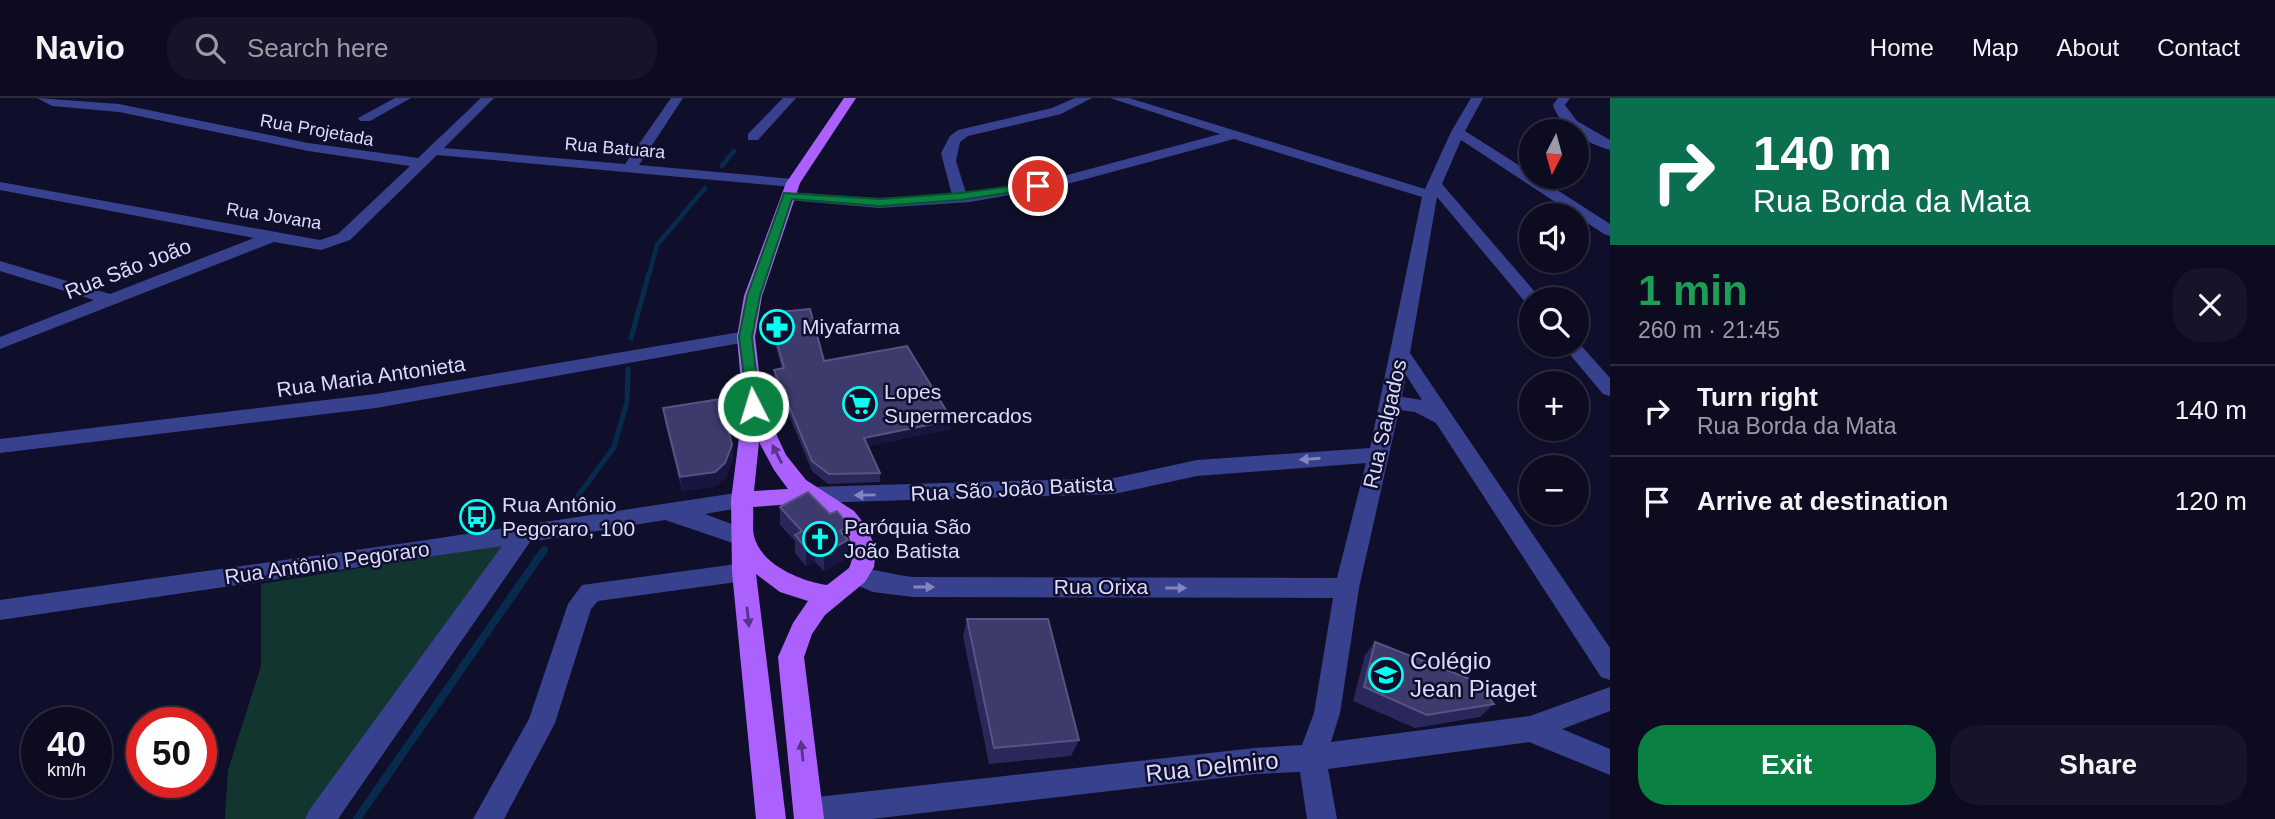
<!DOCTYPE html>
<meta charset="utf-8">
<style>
body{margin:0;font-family:Arial,sans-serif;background:#151429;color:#f1f3f6;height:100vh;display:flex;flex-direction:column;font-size:26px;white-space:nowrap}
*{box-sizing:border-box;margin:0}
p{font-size:23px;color:#9a9ba5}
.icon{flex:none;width:38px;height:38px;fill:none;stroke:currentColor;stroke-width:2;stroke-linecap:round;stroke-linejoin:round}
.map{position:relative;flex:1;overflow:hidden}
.drawer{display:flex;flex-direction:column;background:#0c0b20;width:665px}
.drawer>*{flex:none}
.top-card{background:#0b6e4f;color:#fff;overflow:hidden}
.needle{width:46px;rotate:186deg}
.controls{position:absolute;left:1519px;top:21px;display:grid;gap:14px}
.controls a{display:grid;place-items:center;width:70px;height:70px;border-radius:50%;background:#0c0b20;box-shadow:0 2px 5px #0004,0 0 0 2px #2c2b3e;font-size:35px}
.speed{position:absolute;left:21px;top:609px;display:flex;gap:14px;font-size:35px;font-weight:700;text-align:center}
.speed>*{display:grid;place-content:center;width:91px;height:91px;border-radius:50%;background:#0c0b20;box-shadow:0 2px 5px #0004,0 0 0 2px #2c2b3e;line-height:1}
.speed small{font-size:18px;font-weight:400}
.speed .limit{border:10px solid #d22;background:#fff;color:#111}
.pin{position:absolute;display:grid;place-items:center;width:60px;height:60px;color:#fff;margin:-30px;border:4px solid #fff;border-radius:50%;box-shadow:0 2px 7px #0007}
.me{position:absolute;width:77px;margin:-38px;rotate:355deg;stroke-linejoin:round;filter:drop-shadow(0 0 5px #0008)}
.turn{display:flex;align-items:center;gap:24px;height:147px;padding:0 28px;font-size:32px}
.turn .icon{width:91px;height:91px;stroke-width:2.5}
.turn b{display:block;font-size:49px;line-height:60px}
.round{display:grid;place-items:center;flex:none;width:74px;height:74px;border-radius:28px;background:#151429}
.head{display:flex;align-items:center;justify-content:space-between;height:119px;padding:0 28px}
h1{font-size:42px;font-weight:700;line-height:52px;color:#1e9e55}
.action{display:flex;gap:14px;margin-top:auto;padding:14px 28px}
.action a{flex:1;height:80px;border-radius:28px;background:#0b8043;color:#fff;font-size:28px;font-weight:700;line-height:80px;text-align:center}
.action a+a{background:#151429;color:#f1f3f6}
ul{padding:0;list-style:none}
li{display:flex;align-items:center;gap:21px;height:91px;padding:0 28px;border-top:2px solid #2c2b3e}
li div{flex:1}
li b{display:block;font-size:26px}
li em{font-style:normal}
header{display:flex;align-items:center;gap:42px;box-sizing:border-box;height:98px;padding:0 35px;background:#0c0b20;border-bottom:2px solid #2c2b3e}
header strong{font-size:33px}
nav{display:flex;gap:38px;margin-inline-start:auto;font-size:24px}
.search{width:490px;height:63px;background:#151429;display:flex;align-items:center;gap:18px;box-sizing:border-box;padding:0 24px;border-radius:28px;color:#9a9ba5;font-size:26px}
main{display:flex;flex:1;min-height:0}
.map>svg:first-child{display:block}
.green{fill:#12362f}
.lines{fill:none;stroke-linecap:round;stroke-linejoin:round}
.stream-far2{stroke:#072b4c;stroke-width:4.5}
.stream-far1{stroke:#072b4c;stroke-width:5}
.stream{stroke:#072b4c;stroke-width:8}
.minor{fill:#38418d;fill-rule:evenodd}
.major{fill:#ac61ff;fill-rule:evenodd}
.wall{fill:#2a285a}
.shaded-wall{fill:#181640}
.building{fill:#3d3b6c;stroke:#565483;stroke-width:2}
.oneway{fill:#56348a}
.oneway2{fill:#8186c0}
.route{fill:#0b8043;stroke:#07532c;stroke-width:2}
.labels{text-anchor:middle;stroke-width:5;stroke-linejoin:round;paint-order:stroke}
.far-street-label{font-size:18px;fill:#dadbff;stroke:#100f2b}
.street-label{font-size:21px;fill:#dadbff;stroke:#100f2b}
.poi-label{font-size:21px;fill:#dadbff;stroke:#100f2b;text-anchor:start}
.near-poi-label{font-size:24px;fill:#dadbff;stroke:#100f2b;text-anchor:start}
.near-street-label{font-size:24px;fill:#dadbff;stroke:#100f2b}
</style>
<header>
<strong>Navio</strong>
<div class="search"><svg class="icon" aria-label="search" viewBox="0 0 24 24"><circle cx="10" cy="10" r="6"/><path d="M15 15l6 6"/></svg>Search here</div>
<nav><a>Home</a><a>Map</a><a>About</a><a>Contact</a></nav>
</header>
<main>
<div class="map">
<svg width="1610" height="721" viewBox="0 0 1610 721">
<rect width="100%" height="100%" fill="#100f2b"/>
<path class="green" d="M507,446L309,721H225L228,672L261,568V486Z"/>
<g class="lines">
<path class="stream-far2" d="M722,68L734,53
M649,177L657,147L705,90"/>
<path class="stream-far1" d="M631,240L649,175
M575,402L614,349L627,304L628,271"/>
<path class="stream" d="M357,721L544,452"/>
<path class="minor" d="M37,0L119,6L308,45L418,60L481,0H494L444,50L625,66L671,0H683L639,67L793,81L800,85L793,89L437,57L350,142L321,152L274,144L0,251V239L94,202L0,173V163L110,196L254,140L0,92V84L320,142L338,136L410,68L308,53L119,14L52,8Z
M395,0H411L370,23H360L358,20Z
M783,0H796L758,42H748V36Z
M1075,0H1092L1061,16L968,38L960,44L956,63L966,95L1060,79L1220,36L1110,0H1129L1425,91L1451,34L1471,0H1483L1465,33L1531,75V79H1537L1610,126V138L1604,136L1461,42L1442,86L1541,201H1531V206L1526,205L1437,99L1410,255L1610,550V582L1601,579L1436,325L1415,314L1399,312L1359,490L1340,615L1331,644L1530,618L1610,589V613L1562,631L1610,651V677L1529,644L1328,671L1337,721H1307L1300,674L1255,676L872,721H796L793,714L798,704L808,700L1255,650L1302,647L1314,615L1333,500L913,499L873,494L849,484L845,477L849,470C857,467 899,478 913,479L1337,480L1366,365L1197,378L1114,396L812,405L804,403L801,397L804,391L812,389L1114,380L1197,362L1370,350L1422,99L1234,41L1060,88L970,104L879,110L788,102L781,98L788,94L879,100L952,97L941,55L950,38L958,32L1052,10ZM1406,277L1422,302L1402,299Z
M1558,0H1570L1565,7L1577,23L1610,42V52C1588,46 1560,30 1553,7Z
M746,233L755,239L752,243L376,310L0,355V341L376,296Z
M1577,243L1610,280V298L1603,296L1562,247H1577Z
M742,394L750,396L753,402L750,408L705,416L750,433L753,439L750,445L742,448L665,422L530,444L338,721H305L310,711L502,448L0,522V502L420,443Z
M744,465L752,467L756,474L752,481L744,483L598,503L591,511L555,625L504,721H473L529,621L568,506L582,487Z"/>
<path class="major" d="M844,0H856L800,85L762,198L755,239L763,308L786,357L806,382L854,413L866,428L876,451L874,469L865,484L825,517L812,536L804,559L824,721H794L778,559L793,525L808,503L780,494L756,476L786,721H756L732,474L731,402L743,308L737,239L744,198L786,85ZM759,344L774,372L788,391L754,393ZM810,405C834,418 863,440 849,470L827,487C801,483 761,467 754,438C752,429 754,418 753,409Z"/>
</g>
<path class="wall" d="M769,215L824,263L951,331L868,348L880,375V384L828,386L812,373L774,281V272L782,271L769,225Z
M663,310L732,347L733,362L726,379L716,388L682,393L665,325Z
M780,409L848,446L847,460L824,473L815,464L806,468L795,455V443L780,427Z
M967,521L1079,642L1071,658L989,666L963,538Z
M1375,544L1494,606L1480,619L1415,630L1353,603L1365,557Z"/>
<path class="shaded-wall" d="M952,322L951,331L863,349L864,340Z
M732,347L733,362L726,379L716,388L682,393L680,379Z
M849,428L847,460L824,473V455L840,433Z
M815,445V464L806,468V450Z"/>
<path class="building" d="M810,211L824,263L907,248L952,322L864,340L880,375L829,376L812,363L774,272L784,270L769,215Z
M721,301L732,347L725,365L715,374L680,379L663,310Z
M808,394L830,416L837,413L849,428L840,433L848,442L824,455L815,445L806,450L795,437L802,433L780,409Z
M967,521H1048L1079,642L994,650Z
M1375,544L1475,583L1494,606L1427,617L1364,589Z"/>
<defs><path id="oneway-solid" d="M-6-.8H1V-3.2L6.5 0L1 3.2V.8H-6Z" transform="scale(1.75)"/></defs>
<g class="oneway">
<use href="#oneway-solid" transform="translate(777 356) rotate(-117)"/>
<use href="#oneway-solid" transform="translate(748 519) rotate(84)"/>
<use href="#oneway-solid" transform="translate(802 653) rotate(-96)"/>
</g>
<g class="oneway2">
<use href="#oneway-solid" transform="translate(1310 361) rotate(176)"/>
<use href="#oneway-solid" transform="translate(865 397) rotate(179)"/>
<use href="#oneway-solid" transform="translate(924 489)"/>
<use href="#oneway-solid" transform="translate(1176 490)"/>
</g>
<path class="route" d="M1038,85L1043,88L1042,90L960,102L880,108L792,101L760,198L752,239L760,308L753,313L748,311L739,239L747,198L784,95L880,101L960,95Z"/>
<defs>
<g id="pharmacy-ring" transform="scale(1.75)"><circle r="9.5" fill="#100f2b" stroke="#06fff3" stroke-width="1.5"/><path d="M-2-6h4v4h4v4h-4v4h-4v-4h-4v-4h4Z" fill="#06fff3"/></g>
<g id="supermarket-ring" transform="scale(1.75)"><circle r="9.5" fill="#100f2b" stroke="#06fff3" stroke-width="1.5"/><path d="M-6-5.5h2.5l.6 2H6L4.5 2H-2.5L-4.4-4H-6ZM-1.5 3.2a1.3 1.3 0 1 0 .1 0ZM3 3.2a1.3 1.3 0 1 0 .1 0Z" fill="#06fff3"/></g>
<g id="bus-ring" transform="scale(1.75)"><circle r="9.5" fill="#100f2b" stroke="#06fff3" stroke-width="1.5"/><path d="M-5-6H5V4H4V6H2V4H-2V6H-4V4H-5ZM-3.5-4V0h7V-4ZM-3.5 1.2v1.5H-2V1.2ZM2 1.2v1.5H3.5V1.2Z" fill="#06fff3"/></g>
<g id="church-ring" transform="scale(1.75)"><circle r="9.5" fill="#100f2b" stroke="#06fff3" stroke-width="1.5"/><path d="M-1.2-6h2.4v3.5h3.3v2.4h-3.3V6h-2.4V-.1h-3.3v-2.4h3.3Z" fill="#06fff3"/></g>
<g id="school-ring" transform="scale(1.75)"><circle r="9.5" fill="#100f2b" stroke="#06fff3" stroke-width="1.5"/><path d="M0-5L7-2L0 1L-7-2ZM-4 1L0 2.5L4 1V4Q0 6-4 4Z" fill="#06fff3"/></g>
</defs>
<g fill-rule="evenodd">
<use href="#pharmacy-ring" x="777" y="229"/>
<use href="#supermarket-ring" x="860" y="306"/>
<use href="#bus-ring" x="477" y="419"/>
<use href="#church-ring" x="820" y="441"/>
<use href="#school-ring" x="1386" y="577"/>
</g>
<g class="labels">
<g class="far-street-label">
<text transform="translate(317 32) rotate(10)" y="6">Rua Projetada</text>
<text transform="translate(615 50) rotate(5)" y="6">Rua Batuara</text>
<text transform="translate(274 118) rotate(9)" y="6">Rua Jovana</text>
</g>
<g class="street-label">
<text transform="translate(128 171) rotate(-21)" y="7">Rua São João</text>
<text transform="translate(371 279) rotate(-8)" y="7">Rua Maria Antonieta</text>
<text transform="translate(1385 326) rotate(-77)" y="7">Rua Salgados</text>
<text transform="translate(1012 391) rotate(-3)" y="7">Rua São João Batista</text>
<text transform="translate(327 465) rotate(-8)" y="7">Rua Antônio Pegoraro</text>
<text x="1101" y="496">Rua Orixa</text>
</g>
<g class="poi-label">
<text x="802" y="236">Miyafarma</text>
<text x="884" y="301">Lopes<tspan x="884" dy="24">Supermercados</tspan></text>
<text x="502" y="414">Rua Antônio<tspan x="502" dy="24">Pegoraro, 100</tspan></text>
<text x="844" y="436">Paróquia São<tspan x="844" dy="24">João Batista</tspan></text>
</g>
<g class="near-poi-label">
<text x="1410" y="571">Colégio<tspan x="1410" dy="28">Jean Piaget</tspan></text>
</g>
<g class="near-street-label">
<text transform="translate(1212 669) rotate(-6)" y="8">Rua Delmiro</text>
</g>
</g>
</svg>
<div class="controls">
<a><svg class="needle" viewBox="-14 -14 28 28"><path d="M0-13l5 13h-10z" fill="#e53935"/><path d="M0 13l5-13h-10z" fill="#9a9ba5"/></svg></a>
<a><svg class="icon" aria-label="sound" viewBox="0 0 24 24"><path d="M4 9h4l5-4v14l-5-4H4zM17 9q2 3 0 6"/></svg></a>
<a><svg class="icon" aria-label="search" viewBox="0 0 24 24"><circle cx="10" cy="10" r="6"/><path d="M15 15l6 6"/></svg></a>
<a>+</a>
<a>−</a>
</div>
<div class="speed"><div>40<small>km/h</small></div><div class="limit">50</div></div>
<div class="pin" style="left:1038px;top:88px;background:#d93025"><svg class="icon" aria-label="arrive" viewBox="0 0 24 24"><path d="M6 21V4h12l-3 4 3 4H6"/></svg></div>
<svg class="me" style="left:753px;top:308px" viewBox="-20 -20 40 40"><circle r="17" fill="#0b8043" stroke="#fff" stroke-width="3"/><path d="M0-11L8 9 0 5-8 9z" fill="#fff"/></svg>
</div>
<section class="drawer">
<div class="top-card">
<div class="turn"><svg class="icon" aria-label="right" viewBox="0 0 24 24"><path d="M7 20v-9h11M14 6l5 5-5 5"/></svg><div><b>140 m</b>Rua Borda da Mata</div></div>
</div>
<div class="head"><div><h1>1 min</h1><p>260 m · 21:45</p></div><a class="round"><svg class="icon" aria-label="close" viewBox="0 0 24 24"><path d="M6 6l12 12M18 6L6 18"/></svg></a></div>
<ul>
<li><svg class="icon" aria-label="right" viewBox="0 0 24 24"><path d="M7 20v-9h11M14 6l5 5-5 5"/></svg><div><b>Turn right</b><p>Rua Borda da Mata</p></div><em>140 m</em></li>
<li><svg class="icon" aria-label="arrive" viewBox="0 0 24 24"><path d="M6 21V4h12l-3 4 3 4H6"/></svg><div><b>Arrive at destination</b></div><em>120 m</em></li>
</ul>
<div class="action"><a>Exit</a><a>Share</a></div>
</section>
</main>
